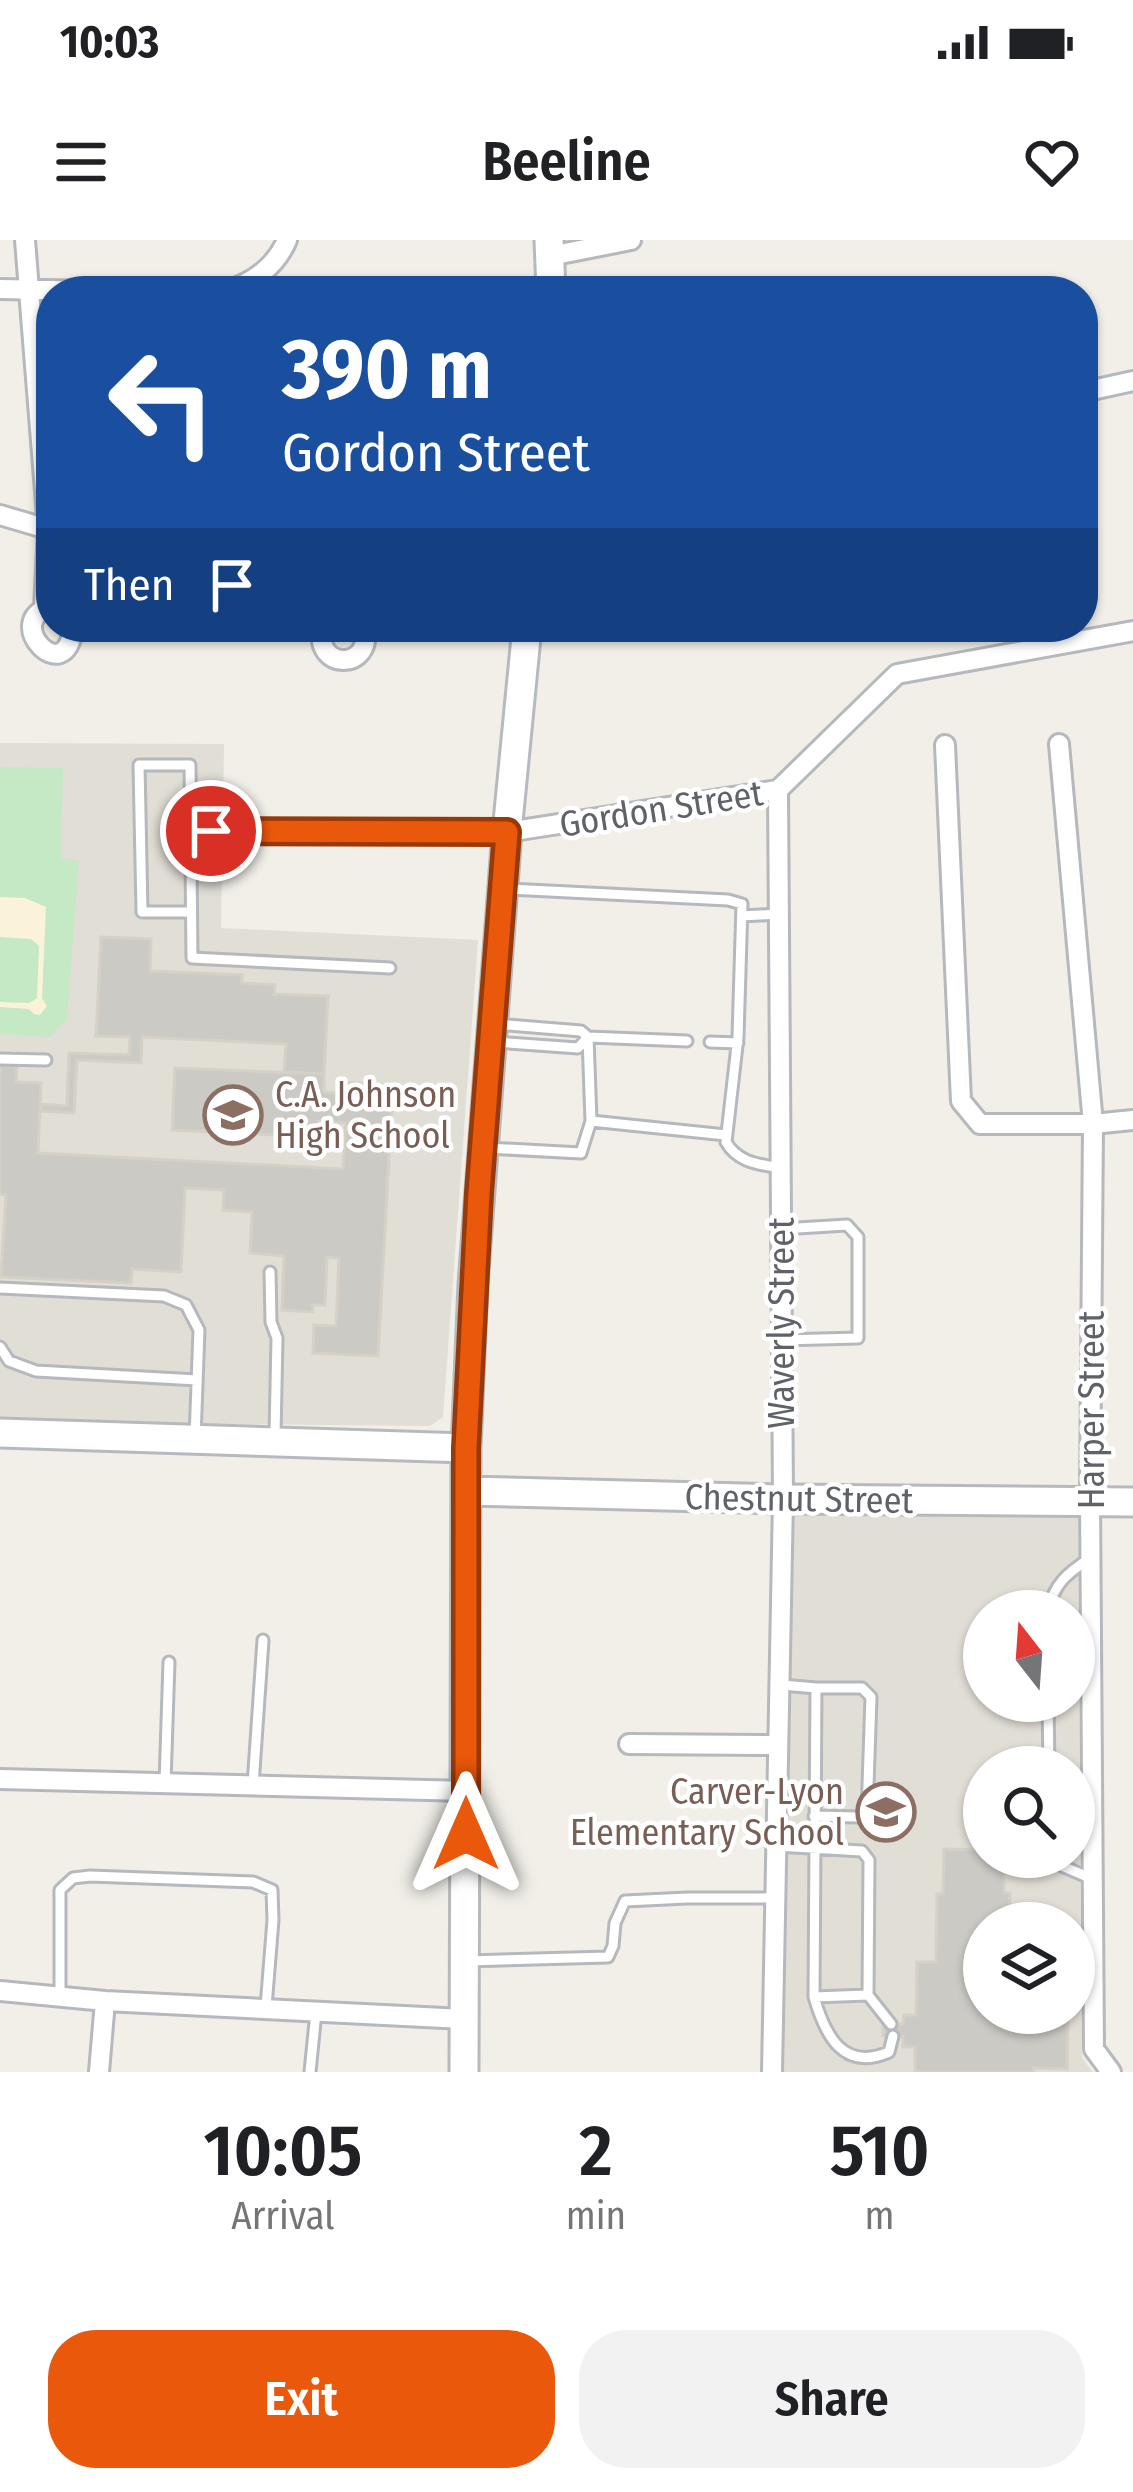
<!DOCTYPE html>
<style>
body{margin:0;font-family:"Fira Sans Condensed",sans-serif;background:#f2f2f2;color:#202124;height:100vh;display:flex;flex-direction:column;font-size:45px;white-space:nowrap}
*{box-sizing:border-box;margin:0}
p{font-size:39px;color:#757577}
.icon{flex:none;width:66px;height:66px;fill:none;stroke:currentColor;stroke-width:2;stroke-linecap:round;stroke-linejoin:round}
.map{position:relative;height:1832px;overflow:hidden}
.details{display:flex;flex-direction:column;background:#fff;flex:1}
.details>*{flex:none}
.banner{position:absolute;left:36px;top:36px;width:1062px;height:366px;border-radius:48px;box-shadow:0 3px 9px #0004;background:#1a4fa0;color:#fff;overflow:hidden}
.needle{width:78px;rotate:343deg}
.controls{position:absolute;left:963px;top:1350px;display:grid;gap:24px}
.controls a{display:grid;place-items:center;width:132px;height:132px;border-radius:50%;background:#fff;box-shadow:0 3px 9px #0004;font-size:60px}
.pin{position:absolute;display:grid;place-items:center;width:102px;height:102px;color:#fff;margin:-51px;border:6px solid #fff;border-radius:50%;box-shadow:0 3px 12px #0007}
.me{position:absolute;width:132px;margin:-66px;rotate:0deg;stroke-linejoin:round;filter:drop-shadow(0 0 9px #0008)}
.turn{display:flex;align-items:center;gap:42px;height:252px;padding:0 48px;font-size:54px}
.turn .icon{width:156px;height:156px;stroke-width:2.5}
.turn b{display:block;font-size:84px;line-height:102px}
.then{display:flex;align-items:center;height:114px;padding:0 48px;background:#0003;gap:24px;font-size:45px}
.eta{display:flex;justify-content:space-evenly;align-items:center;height:204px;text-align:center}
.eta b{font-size:72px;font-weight:600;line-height:84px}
.button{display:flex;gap:24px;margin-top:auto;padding:24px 48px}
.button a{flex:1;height:138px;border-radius:48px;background:#ea580c;color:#fff;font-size:48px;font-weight:600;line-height:138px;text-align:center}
.button a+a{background:#f2f2f2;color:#202124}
.status{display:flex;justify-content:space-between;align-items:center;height:84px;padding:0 60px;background:#fff;direction:ltr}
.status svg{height:33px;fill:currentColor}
header{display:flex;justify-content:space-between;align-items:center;height:156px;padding:0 48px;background:#fff;font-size:54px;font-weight:600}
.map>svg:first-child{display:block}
.education{fill:#e1ded6;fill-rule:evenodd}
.green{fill:#c5e8c5}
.sand{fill:#fbf3d9}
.building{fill:#cccac5;stroke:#d6d1c6;stroke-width:3}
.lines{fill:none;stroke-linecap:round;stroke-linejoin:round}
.lane-casing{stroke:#b5b8bc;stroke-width:15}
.street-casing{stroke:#b5b8bc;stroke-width:24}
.secondary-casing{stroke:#b6babf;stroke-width:33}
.lane{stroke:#fff;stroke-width:9}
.street{stroke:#fff;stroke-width:18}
.secondary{stroke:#fff;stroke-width:27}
.route-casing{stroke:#983908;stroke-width:30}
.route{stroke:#ea580c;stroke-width:21}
.labels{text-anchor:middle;stroke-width:9;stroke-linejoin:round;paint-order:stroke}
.street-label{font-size:36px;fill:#5f6368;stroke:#fff}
.education-label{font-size:36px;fill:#785e54;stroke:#fff;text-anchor:start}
</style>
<div class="status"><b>10:03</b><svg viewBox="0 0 49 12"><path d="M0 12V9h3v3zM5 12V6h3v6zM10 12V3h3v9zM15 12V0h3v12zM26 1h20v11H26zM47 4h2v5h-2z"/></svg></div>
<header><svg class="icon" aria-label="menu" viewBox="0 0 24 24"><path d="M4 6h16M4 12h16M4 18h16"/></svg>Beeline<svg class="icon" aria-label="heart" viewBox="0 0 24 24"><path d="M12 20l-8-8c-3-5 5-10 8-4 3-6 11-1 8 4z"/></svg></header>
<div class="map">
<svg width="1133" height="1832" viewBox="0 0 1133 1832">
<rect width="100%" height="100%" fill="#f1efe8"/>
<path class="education" d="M0,503L224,504L221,688L478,700L443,1177L430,1186L0,1182Z
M1078,1271L1082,1818L1093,1832H783L793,1272ZM984,1371H1074V1461H984ZM984,1527H1074V1617H984ZM984,1683H1074V1773H984Z"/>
<path class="green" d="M0,527L63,528L61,618L79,621L67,779L50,797L0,794Z"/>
<path class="sand" d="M0,657L25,658L46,667L42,758L47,766L40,775L34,774L29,769L0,767V762L29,763L37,758L39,706L31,699L0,697Z"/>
<path class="building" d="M101,697L151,699L150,731L242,735V743L275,745L274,754L328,756L324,834L284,832L286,804L142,797L141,823L77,820L74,873L41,871V864L67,866L69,813L129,815L130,797L96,796Z
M0,824L17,825L16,842L41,843L38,913L343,929L346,883L318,881L317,897L172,890L175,828L324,834V852L337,853V842L393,845L378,1116L313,1113L314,1085L336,1086L339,1018L327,1017L325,1065H312L313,1072L282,1070L284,1016L250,1013L252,972L223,970L224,950L185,948L181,1032L132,1029L131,1043L1,1037L6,955L0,954Z
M944,1609L984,1610V1617H1004V1653H1010L1009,1683H984V1773H1068L1067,1829L1034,1828V1832H915V1807H903V1796H883V1783L903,1784L904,1775H916L917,1722H936L937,1654H943Z"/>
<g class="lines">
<g class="lane-casing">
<path id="lane" d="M509,649L728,660L742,664L738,797L726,902C738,923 759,924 780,928
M191,672H142L139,525H190L192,718L390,728
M742,676L778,674
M495,802L578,808L588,797L581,791L496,784
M710,802L738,803
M0,819L46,820
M591,881L588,797L687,801
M487,908L581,913L591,881L726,895
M781,989L847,985L858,997V1098L782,1100
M270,1032L271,1082L277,1098L275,1195
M0,1048L164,1056L186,1065L199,1090L195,1198
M0,1107L9,1121L36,1131L197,1140
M1048,1371C1054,1343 1068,1333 1090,1318
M1048,1461L1049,1527
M165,1543L169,1422
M253,1545L263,1400
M814,1576L858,1577L867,1575L871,1457L862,1448H816
M776,1606L862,1611L869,1620L868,1755L814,1757L816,1448L782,1445
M1053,1617L1062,1626L1090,1638
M468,1721L608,1717L613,1706L615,1683L625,1661L687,1658H775
M868,1755L891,1784
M60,1757V1650L73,1638L90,1636L253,1642L272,1650L273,1680L266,1767
M814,1757C825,1795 843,1832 889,1812L893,1796
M310,1832L316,1772"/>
</g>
<g class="street-casing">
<path id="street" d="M25,0L48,289L44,368
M550,16L631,0
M0,49L96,51
M226,51C253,43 276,26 287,0
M1083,152L1133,141
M0,275L51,290
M51,367C0,380 67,452 73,387
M323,387C312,431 375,431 364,387
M526,393L554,387
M1059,504L1093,884L1090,1260L1094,1809L1111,1832
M945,505L961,861L980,884H1093L1133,880
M211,591L507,592L778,550L897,434L1133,391
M629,1504L778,1505
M0,1539L466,1551
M0,1751L105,1761L464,1779
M99,1832L105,1761
M772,1832L783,1259L778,550"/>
</g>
<g class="secondary-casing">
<path id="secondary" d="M549,0L551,51
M0,1193L466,1208
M466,1251L783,1259L1133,1262
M464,1832L466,1208L473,1044L507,592L527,387"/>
</g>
<use href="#lane" class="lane"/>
<use href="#street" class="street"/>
<use href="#secondary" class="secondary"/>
</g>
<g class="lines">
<g class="route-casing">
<path id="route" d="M211,591L507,592L479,953L466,1208V1594"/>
</g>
<use href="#route" class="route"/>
</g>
<defs>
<g id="school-ring" transform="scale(3)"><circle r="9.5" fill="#fff" stroke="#8d6e63" stroke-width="1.5"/><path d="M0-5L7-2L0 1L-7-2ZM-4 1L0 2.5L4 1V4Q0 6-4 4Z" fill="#8d6e63"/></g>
</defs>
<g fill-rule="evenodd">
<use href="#school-ring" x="233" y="875"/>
<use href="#school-ring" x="886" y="1572"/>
</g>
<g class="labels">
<g class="street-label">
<text transform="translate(661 568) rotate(-9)" y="13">Gordon Street</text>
<text transform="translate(781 1083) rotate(-90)" y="13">Waverly Street</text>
<text transform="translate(1091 1170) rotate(-90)" y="13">Harper Street</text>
<text transform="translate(799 1258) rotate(1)" y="13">Chestnut Street</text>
</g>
<g class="education-label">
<text x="275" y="867">C.A. Johnson<tspan x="275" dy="41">High School</tspan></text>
<text x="844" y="1564" text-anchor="end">Carver-Lyon<tspan x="844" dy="41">Elementary School</tspan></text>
</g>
</g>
</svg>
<div class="controls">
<a><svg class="needle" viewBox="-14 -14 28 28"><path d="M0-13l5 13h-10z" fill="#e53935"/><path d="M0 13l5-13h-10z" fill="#757577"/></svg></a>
<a><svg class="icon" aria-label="search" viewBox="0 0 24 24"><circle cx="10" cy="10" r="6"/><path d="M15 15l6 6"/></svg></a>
<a><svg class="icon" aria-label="layers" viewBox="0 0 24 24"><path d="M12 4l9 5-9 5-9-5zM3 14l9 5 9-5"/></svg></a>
</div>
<div class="pin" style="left:211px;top:591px;background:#d93025"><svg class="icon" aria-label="arrive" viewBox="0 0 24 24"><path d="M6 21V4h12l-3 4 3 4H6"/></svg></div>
<svg class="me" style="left:466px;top:1594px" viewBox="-20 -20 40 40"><path d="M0-17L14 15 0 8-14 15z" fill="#ea580c" stroke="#fff" stroke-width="4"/></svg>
<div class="banner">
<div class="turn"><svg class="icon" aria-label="left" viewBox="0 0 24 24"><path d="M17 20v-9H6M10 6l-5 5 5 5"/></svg><div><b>390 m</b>Gordon Street</div></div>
<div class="then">Then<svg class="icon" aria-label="arrive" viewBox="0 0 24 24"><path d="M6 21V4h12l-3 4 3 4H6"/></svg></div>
</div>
</div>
<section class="details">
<div class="eta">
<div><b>10:05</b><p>Arrival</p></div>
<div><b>2</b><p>min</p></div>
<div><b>510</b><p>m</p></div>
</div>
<div class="button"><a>Exit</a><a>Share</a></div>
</section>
